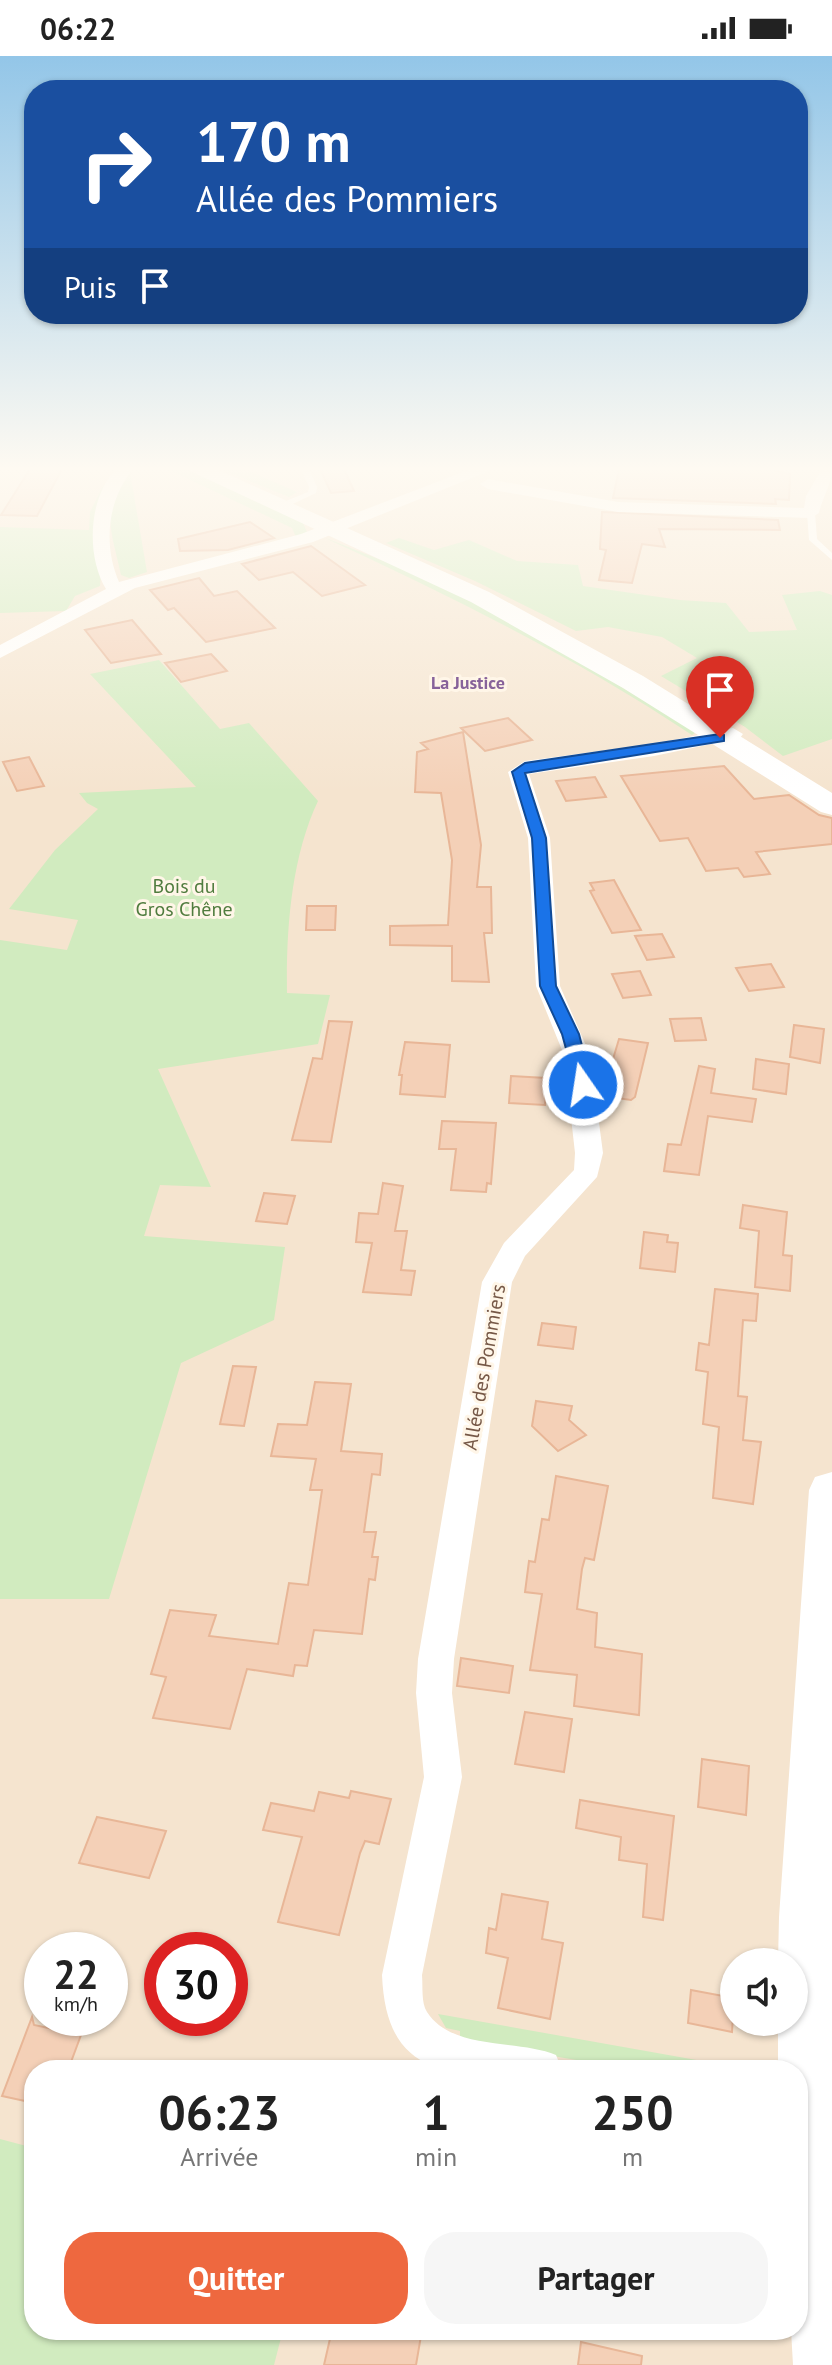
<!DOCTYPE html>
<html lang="fr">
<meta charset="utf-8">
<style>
body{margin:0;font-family:"PT Sans",sans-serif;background:#f6f6f6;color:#222;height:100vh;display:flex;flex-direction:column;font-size:30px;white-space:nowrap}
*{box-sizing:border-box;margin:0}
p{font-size:26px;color:#767676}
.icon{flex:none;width:44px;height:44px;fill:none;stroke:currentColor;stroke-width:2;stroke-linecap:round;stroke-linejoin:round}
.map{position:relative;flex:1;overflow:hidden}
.side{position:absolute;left:24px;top:2004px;width:784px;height:280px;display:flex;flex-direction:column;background:#fff;border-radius:32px;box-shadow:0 2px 6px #0004}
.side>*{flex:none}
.guide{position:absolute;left:24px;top:24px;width:784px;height:244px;border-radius:32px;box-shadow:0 2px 6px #0004;background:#1a4fa0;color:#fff;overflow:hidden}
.buttons{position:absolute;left:720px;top:1892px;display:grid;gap:16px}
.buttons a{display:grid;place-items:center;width:88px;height:88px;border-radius:50%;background:#fff;box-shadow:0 2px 6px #0004;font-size:40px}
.speed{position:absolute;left:24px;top:1876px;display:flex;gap:16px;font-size:40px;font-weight:700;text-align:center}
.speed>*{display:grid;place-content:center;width:104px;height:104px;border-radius:50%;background:#fff;box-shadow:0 2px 6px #0004;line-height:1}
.speed small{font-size:20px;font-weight:400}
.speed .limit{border:12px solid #d22;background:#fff;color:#111}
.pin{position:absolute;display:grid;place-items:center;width:68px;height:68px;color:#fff;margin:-82px -34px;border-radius:50% 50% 50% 0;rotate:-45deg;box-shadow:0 0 8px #0007}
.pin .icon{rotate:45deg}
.me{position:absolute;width:88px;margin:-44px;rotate:347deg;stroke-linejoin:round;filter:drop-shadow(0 0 6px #0008)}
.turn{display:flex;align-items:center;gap:28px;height:168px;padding:0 40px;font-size:36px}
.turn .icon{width:104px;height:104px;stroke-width:2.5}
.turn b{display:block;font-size:56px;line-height:68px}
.then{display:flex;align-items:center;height:76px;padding:0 40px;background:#0003;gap:16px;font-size:30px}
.eta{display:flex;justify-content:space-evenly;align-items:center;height:136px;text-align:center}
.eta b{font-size:48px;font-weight:700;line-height:56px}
.cta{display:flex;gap:16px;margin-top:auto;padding:16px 40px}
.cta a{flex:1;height:92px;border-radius:32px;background:#ee683f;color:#fff;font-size:32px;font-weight:700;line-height:92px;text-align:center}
.cta a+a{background:#f6f6f6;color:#222}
.status{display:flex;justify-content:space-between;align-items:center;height:56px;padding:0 40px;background:#fff;direction:ltr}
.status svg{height:22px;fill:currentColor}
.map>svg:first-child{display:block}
.residential{fill:#f5e4cf;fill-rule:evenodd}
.green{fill:#d1ebbf}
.building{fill:#f4d0b7;stroke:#e8b697;stroke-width:2}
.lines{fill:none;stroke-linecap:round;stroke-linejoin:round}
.lane{fill:#fff;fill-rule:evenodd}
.street{fill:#fff;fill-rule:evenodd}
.secondary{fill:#fff;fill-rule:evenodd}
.route{fill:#1a73e8;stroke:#114b97;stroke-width:2}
.labels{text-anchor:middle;stroke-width:6;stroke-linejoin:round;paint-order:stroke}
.far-neighbourhood-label{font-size:18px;font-weight:bold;fill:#87629a;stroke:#fff6e8}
.park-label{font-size:20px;fill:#507c3e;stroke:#fff6e8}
.street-label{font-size:20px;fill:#765847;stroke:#fff6e8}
</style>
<div class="status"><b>06:22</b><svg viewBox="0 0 49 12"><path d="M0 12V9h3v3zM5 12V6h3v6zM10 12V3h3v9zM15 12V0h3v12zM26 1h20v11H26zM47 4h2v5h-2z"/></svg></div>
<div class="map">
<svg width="832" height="2309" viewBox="0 0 832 2309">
<rect width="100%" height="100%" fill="#fdf3e1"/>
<path class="residential" d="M0,413H832V2309H0ZM42,1894H110V1962H42ZM162,1894H230V1962H162ZM734,1906H794V1966H734ZM34,2014H798V2274H34Z"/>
<path class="green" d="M167,413H187L303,467L307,476L296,481L292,472Z
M220,413H244L297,436L289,441Z
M130,416L147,516L129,522L121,519C111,472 100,458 130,416Z
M103,430H107L100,530L75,540L66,555L0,557V471L89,474L90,456Z
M323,481L429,523L506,561L696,676L692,679C575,601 450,540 323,481Z
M399,482L434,494L469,484L517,505L578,509L583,530L680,544L726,547L749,576L797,574L782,539L820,535L832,539V683L783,700L745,671L661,620L697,602L662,581L608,571L576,575L475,525L386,487Z
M159,604L220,673L249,667L318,745C291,802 286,875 287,937L330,939L318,988L158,1013L211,1131L160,1129L144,1180L285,1191L274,1264L181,1307L109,1543H0V884L67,894L78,864L9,853L55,794L98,753L87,747L79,737L196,731L90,618Z
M438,1958L747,2013L764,2004V2014H634L460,1984V1975L446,1972Z
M0,2083L34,2092V2274H283L274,2309H0Z"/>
<path class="building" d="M30,413H62L37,460L1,459Z
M320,413H344L354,435L331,437Z
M619,413H768L790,418L789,444L775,443L776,448L613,442Z
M602,456L778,464L780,474L659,473L665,491L642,488L632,527L599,524L606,494L600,493Z
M250,466L274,482L228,494L180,495L178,483Z
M311,490L365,529L322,540L293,516L259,524L242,508Z
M199,522L214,540L237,535L275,572L206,586L174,552L168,554L150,534Z
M132,564L161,598L111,607L85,574Z
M211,598L227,615L181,626L165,607Z
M508,662L532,684L485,695L461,672Z
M463,676L481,789L477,831H491L492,877H484L489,926L452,925V890L390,889V870L448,869L452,804L441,737L415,736L417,696L428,693L421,687Z
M29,701L44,730L17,735L3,706Z
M724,710L754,743L789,739L819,759L832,762V788L756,796L770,818L744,821L738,812L706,815L688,782L660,785L621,720Z
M595,721L606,741L566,745L556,725Z
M614,824L641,874L612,877L590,835L594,834L590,827Z
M307,850H336L335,874H306Z
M662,878L674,901L647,904L635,880Z
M771,908L784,931L749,935L736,912Z
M640,915L651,939L623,942L612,918Z
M701,962L706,984L675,985L670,963Z
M329,965L352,966L331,1086L292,1084L313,1002L322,1003Z
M794,969L824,973L820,1007L790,1001Z
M619,983L648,987L635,1041L631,1044L602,1040Z
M405,986L450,989L445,1041L400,1038L402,1019H399Z
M756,1003L789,1008L786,1038L753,1033Z
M699,1010L715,1013L711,1037L756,1043L752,1066L708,1060L699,1119L664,1115L668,1088L681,1089Z
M511,1020L546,1022L545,1049L509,1047Z
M442,1065L496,1067L491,1128L487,1127L486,1136L451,1134L456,1093H439Z
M383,1127L403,1130L395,1175H407L401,1214L415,1215L411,1239L363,1236L372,1187L356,1186L359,1157L378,1158Z
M264,1137L295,1140L287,1168L256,1165Z
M743,1149L787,1156L783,1199L792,1200L790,1235L755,1231L759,1175L740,1172Z
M644,1176L668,1179L667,1186L678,1187L675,1216L640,1212Z
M715,1233L758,1238L756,1265L743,1264L738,1340L747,1341L743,1384L761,1386L753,1448L713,1442L719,1371L703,1368L708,1316L696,1314L699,1287L709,1289Z
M542,1267L576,1271L573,1293L538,1289Z
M233,1310L256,1311L244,1370L220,1368Z
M315,1326L351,1328L341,1395L382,1398L380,1419L372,1418L364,1476H376L372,1501H378L375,1524L369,1523L362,1578L314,1574L307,1610L295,1609L293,1620L247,1613L230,1673L153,1662L166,1621L151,1618L170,1554L216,1559L209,1580L278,1588L289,1527L308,1529L322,1434H310L316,1403L271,1400L278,1368L307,1369Z
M536,1345L572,1350L569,1364L586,1379L558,1395L532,1370Z
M556,1420L608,1430L594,1504L585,1502L582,1513L577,1553L597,1557L595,1591L642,1598L639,1659L574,1650L577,1619L530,1614L542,1538L525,1536L529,1505L535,1506L542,1463L549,1464Z
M461,1602L513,1610L509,1637L457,1630Z
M525,1656L572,1663L564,1716L515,1708Z
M702,1703L749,1710L746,1759L698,1751Z
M351,1735L391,1743L379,1788L365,1785L360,1797L339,1879L278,1866L302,1781L263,1774L271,1747L314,1755L319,1736L349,1742Z
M580,1744L674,1760L663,1864L643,1861L647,1808L619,1804L621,1781L576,1772Z
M97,1761L166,1775L149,1822L79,1807Z
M502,1838L548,1846L542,1883L563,1887L550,1963L498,1952L508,1902L486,1897L489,1872L496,1874Z
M691,1934L734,1942L732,1976L688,1967Z
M32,1961L34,1969L81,1979L68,2014H34V2047L2,2040Z
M332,2274H422L416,2309H324Z
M581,2286L642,2300L641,2309H578Z"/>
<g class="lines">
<path class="lane" d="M301,413H309L317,431L316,437L282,453H276V449L308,436L309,431Z
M811,455L815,457L817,483L832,497V504L809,484L807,457Z"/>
<path class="street" d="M116,413H133C107,445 103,489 119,526L301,478L471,413H494L313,486L135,532L0,602V589L106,533C86,500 88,442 116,413Z
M822,413H832C832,428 822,442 819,457L811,462L618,456L488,433L480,428L488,423L618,446L804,452L806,440Z
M733,672L743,678L740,682L654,700L529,718L550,782L560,930L590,999L603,1097L597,1121L525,1200L512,1226L454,1603L452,1637L462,1721L422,1919C423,1930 421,1947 427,1956C452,1995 518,1983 556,1999L562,2014C473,2014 387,2040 382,1919L424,1721L416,1637L418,1603L482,1226L504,1187L574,1114L575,1097L564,999L536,930L528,782L508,716L525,705L654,688Z"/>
<path class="secondary" d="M186,413H216L489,536L643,620L832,737V759L821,756L623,632L471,546Z
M832,1416V2309H793L791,2274H798V2014H778V1966H794V1906H778L779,1861L809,1434L815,1421Z"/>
</g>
<linearGradient id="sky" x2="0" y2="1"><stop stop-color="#93c6e8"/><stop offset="0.56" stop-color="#fefaf2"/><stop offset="1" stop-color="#fefaf2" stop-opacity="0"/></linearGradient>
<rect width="832" height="737" fill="url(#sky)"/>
<path class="route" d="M720,678L724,679V685L525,717L546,782L556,930L579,978L592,1029L583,1034L577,1033L562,978L540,930L532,782L512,716L525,707Z"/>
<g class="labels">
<g class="far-neighbourhood-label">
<text x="468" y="633">La Justice</text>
</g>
<g class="park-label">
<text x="184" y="837">Bois du<tspan x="184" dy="23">Gros Chêne</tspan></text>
</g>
<g class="street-label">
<text transform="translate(484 1311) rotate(-80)" y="7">Allée des Pommiers</text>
</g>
</g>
</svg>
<div class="buttons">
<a><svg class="icon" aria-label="sound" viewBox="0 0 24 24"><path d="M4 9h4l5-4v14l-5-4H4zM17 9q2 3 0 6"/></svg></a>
</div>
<div class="speed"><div>22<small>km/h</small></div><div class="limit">30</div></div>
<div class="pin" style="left:720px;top:682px;background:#d93025"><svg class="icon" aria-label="arrive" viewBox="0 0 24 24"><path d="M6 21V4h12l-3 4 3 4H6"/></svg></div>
<svg class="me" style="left:583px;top:1029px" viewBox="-20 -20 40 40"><circle r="17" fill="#1a73e8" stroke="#fff" stroke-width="3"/><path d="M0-11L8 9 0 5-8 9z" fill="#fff"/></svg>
<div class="guide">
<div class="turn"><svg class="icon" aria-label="right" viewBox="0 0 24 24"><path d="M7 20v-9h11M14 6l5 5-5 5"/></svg><div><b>170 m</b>Allée des Pommiers</div></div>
<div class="then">Puis<svg class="icon" aria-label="arrive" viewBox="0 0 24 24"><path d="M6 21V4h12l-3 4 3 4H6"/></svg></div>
</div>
<section class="side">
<div class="eta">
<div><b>06:23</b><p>Arrivée</p></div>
<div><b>1</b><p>min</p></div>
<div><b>250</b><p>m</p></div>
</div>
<div class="cta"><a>Quitter</a><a>Partager</a></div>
</section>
</div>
